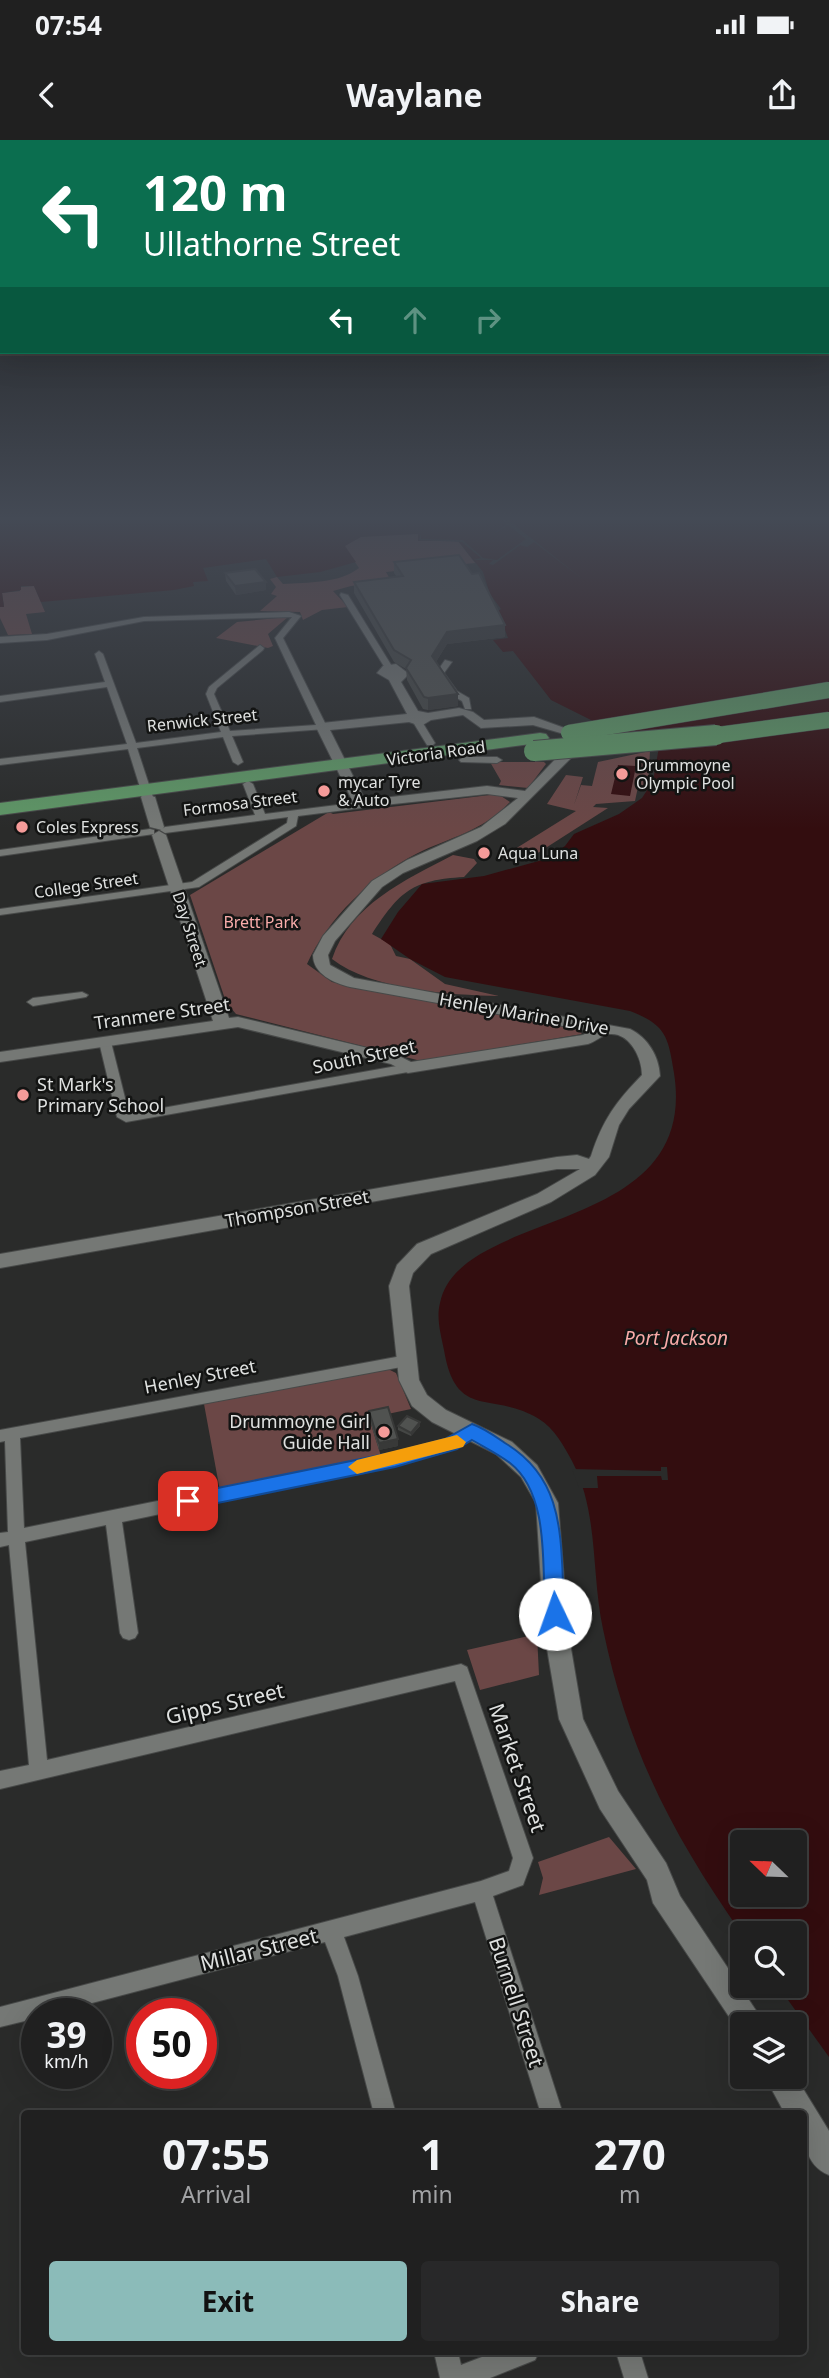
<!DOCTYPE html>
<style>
body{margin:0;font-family:"Noto Sans",sans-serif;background:#282829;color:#f1f3f6;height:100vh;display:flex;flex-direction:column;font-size:26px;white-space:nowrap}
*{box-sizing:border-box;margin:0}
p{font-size:23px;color:#a2a3a5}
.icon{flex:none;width:38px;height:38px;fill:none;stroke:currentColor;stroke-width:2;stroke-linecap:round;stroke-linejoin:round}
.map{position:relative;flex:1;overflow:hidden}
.panel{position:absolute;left:21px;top:1970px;width:786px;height:245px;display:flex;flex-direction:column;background:#202020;border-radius:7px;box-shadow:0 7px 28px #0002,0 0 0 2px #3d3e3e}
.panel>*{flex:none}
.hud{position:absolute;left:0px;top:0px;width:830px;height:214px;box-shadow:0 7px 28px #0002,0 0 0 2px #3d3e3e;background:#0b6e4f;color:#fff;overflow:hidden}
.needle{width:46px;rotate:293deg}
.buttons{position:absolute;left:730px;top:1690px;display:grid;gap:14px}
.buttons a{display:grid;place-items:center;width:77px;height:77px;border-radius:7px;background:#202020;box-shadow:0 7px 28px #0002,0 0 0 2px #3d3e3e;font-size:35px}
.speed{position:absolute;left:21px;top:1858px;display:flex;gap:14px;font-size:35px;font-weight:700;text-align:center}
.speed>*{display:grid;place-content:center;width:91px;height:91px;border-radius:50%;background:#202020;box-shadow:0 7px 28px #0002,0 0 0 2px #3d3e3e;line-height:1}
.speed small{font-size:18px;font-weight:400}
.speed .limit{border:10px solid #d22;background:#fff;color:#111}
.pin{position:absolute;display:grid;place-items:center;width:60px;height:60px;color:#fff;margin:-30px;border-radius:14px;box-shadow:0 4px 10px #0006}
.me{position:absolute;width:77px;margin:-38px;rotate:357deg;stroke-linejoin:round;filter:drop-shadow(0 0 5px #0008)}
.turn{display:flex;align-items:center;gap:24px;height:147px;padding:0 28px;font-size:32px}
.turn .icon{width:91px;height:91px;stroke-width:2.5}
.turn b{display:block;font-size:49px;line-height:60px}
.lanes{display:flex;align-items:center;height:66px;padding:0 28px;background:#0003;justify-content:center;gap:35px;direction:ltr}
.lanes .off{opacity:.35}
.eta{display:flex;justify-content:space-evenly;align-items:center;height:119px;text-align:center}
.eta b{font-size:42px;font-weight:700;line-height:49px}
.cta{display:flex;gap:14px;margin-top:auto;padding:14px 28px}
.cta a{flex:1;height:80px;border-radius:7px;background:#8bbbb9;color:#111;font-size:28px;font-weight:700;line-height:80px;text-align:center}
.cta a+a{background:#282829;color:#f1f3f6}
.status{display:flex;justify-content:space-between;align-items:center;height:49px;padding:0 35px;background:#202020;direction:ltr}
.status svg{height:19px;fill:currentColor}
header{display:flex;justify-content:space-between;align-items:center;height:91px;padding:0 28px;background:#202020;font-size:32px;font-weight:700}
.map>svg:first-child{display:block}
.green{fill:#6b4746}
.water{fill:#330d0f;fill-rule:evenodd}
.pier{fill:#2a2b2a}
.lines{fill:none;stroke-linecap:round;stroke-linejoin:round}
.street-casing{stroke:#474948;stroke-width:2}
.secondary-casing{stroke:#474948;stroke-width:2}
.highway-casing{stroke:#474948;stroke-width:2}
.street{fill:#757875;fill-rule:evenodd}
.secondary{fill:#757875;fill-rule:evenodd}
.highway{fill:#5f9766;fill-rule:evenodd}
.highway-bridge-far1-casing{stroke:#474948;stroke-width:17;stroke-linecap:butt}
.highway-bridge-casing{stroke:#474948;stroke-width:22;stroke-linecap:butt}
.highway-bridge-far1{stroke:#5f9766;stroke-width:16}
.highway-bridge{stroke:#5f9766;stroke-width:20}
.wall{fill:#454745}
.shaded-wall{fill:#383938}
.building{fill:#505250;stroke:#383938;stroke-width:2}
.route{fill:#1a73e8;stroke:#114b97;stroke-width:2}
.slow{fill:#f59e0b}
.poi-dot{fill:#f59b99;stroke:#131413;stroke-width:2.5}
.labels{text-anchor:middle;stroke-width:5;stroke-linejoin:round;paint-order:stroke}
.far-street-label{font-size:16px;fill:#dfe1e0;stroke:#131413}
.far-poi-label{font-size:16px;fill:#dfe1e0;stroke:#131413;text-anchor:start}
.far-park-label{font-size:16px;fill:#f9acaa;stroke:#131413}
.street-label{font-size:18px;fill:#dfe1e0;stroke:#131413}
.poi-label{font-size:18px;fill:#dfe1e0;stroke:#131413;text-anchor:start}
.water-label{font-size:19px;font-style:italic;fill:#f9aba9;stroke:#131413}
.near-street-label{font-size:21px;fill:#dfe1e0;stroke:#131413}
</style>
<div class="status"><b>07:54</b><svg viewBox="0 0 49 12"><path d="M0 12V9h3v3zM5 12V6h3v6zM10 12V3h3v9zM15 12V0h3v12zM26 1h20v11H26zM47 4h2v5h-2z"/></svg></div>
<header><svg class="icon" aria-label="back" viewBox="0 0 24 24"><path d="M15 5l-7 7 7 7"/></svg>Waylane<svg class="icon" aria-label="share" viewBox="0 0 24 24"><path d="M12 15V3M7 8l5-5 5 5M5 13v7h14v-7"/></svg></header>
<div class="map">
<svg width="829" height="2238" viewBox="0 0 829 2238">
<rect width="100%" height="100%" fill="#2a2b2a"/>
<path class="green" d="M390,393L419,394V401H458L475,423L386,432L391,441L351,446L333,451L348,467L322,470L303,480L300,472L260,471L277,456L271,454L276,447L270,439L277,437L283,444C308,442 338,444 359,428L344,406L360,397Z
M34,446L45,472L26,474L32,494L8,495L0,478V467L4,466L2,453L20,451V447Z
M288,477L268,494L273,506L268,508L216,498L237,482Z
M650,611L648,648L638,647L635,661L596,664L593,667L608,668L530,718L515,709L576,671L547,664L566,635L583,637L574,665L581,645L592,646L598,622Z
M490,622H544L546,624L528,648L499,645L501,641Z
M498,654L510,662C480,693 452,696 416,714C371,737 328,778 307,824L332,842L576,888L582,894L421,921L236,874L226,862L190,755L329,672L333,674Z
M453,715L474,719L477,723L464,737C412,740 400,751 372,794L390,804L396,816L410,819L445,844L499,856C449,855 372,850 332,819C350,765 405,740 453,715Z
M386,1228L396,1233L411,1269L369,1278L381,1316L220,1351L204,1264Z
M537,1494L539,1535L480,1550L467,1510Z
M609,1697L636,1729L539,1755L543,1738L538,1722Z"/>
<path class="water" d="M0,376H829V1917L778,1846H794V1794H742C672,1694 628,1610 603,1489C591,1433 599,1373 572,1321C564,1306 554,1288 539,1279C493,1250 456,1282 444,1210C441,1195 436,1178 440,1163C460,1066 700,1098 674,933C668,896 666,885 630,871L445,837L410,819L381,799L398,772L422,744L484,736L546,719L565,706L574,694L619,674L642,658L653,641L659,607L613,591L551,560L513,511L503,512L493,500L508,498L498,471L501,469L490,454L483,432L458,401H418V394L361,397L345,406L356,422L320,432L277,437L266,419L203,428L208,441L193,442L194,446L174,450L41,462L34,446H21V450L2,453L4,467H0ZM742,1703H794V1755H742Z
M618,625L636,626L630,656L611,654Z"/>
<path class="pier" d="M500,379H507L585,441L534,402L527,407L520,405L493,425L489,424L493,420H473L481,418L462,402L419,400L421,394V399L463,400L483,418L497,420L526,399L508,385L489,397L507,384Z
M661,1327H667L668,1340H662L661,1336H597L598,1348H579L572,1329L661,1331Z"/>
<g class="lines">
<g class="street-casing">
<path id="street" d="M341,453L348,455L393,528L392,530L385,528L340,455Z
M289,472L301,476L283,498L327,587L325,589L232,596L243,622L238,625L233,622L223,597L137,608L153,657L148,660L143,657L128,609L0,625V619L127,604L107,547L0,562V556L105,542L95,514L99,511L103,514L136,603L221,592L206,554L209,547L260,505L264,508L263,510L217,548L214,554L230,591L316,585L275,498L292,477L144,481L47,500L0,503V497L47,494L144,477Z
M445,520L452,522L444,533L457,551L469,558L471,569H465L462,561L451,555L436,533Z
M415,580H421L435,603L433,605H427L413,582Z
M464,617H497L502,620L497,623L461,622L459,620Z
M248,641L253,644L265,674L361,662L366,665L361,668L298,676L296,686L199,747L0,775V769L192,742L287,683L288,677L165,693L160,690L165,687L255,675L243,644Z
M150,689L154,690V694L0,716V710Z
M82,852L88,855L86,857L33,866L27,862L33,858Z
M105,898L111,902L129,974L408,924L414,928L408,932L126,982L117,977L99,902Z
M407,1215L412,1217L414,1221L412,1225L20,1298L24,1388L395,1313L446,1299L472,1285L477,1287L480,1291L477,1295L457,1308L395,1325L122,1382L138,1493L135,1498L129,1500L123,1498L120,1493L106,1385L25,1402L47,1620L461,1524L467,1527L533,1718L523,1745L493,1756L563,1974H541L475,1762L344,1797L358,1836L396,1974H374L338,1836L325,1802L50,1874H37V1878L0,1887V1867L481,1741L509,1731L513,1718L455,1541L0,1649V1631L29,1625L9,1405L0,1407V1393L8,1392L5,1301L0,1302V1290Z
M434,2212H458L461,2225L495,2212H539L535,2220L490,2238H440Z
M616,2212H640L648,2238H624Z"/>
</g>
<g class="secondary-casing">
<path id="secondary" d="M396,524L409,534L401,542L418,571L428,573L459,568L473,572L484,580L534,577L570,590L564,594L533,585L481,588L463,575L431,580L421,586L409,582L330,590L365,660L487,646L525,651L564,610L576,613L505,684L477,701L403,733L382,747L335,801L328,815L330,825L354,838L630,889C648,898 659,916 660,936L629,969L619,985L609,1017L595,1035L551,1062L431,1114L413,1133L409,1146L419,1240L427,1255L446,1270L512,1302L537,1325L558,1363L568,1491L583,1579L618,1651L666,1723L680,1756L759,1875L763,1885H742V1896L653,1763L647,1740L600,1669L559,1579L544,1491L536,1363L521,1337L496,1314L432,1282L412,1266L399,1240L389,1146L397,1125L417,1104L537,1054L580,1029H557L0,1128V1114L557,1017L577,1015L589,1019L591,1016C603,979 616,962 642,935C642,918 630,892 609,894C602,895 595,902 588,904L408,933L391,924L238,887L0,922V912L213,881L152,695L159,691L166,695L229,878L238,877L397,915L411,922L583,895L590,891L350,847C334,843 313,834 313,815L323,796L372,741L407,720L481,687L518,658L487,654L356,668L316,587L322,583L407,574L389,540L377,533L383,526Z
M143,654L155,657L164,687L162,690L150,687L141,657Z
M794,1934L829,1991V2035C804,2025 803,1998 803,1974H785L765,1937H794Z"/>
</g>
<g class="highway-casing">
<path id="highway" d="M540,593L546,594L549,598L546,602L0,675V663Z"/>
</g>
<use href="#street" class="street"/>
<use href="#secondary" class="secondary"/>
<use href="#highway" class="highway"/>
<g class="highway-bridge-far1-casing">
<path id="highway-bridge-far1" d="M569,593L829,550
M703,597L829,580"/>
</g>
<g class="highway-bridge-casing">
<path id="highway-bridge" d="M534,611L716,595"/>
</g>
<use href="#highway-bridge-far1" class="highway-bridge-far1"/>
<use href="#highway-bridge" class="highway-bridge"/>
</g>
<path class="wall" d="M394,422L505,485V497L447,504L436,522L458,554V566L428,570L423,569L407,540L406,529L394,522L354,453V442L397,437L394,433Z
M225,433L266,442V450L236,455L226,441Z
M369,1271L398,1306L379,1310L369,1278Z
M420,1282V1286L411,1296L398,1290V1286Z"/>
<path class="shaded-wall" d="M266,442V450L236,455L235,446Z
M505,485V497L447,504L432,528V516L447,492Z
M458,554V566L428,570V558Z
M420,1282V1286L411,1296V1293Z
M398,1299V1306L379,1310V1303Z"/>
<path class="building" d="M459,415L472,434L479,433L505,485L447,492L432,516L458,554L428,558L424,557L406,528L411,520L394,510L354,442L403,436L394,422Z
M255,429L266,442L235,446L225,433Z
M388,1267L398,1299L379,1303L369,1271Z
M407,1276L420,1282L411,1293L398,1286Z"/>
<linearGradient id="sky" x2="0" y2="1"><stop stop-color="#171817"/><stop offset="0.55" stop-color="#444a55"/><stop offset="1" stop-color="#444a55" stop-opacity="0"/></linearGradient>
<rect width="829" height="689" fill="url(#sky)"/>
<path class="route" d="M472,1284C484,1288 495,1296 505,1303C570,1342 559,1407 565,1474L562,1480H548L545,1474C542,1428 550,1354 510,1323C498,1314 484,1307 472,1300L457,1309L395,1327L188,1369L179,1361L188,1354L395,1312L445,1299Z"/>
<path class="slow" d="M457,1295L466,1302L463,1307L357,1334L348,1327L357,1320Z"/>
<g class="poi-dot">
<circle cx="622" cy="634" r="7"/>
<circle cx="324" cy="651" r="7"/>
<circle cx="22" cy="687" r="7"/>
<circle cx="484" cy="713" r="7"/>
<circle cx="23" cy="955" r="7"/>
<circle cx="384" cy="1292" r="7"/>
</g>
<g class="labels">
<g class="far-street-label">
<text transform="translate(202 580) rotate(-6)" y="6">Renwick Street</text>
<text transform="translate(436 613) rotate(-8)" y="6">Victoria Road</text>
<text transform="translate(240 663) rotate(-7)" y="6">Formosa Street</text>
<text transform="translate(86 745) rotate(-8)" y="6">College Street</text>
<text transform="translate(190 789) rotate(72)" y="6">Day Street</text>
</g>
<g class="far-poi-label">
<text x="636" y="631">Drummoyne<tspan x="636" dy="18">Olympic Pool</tspan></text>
<text x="338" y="648">mycar Tyre<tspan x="338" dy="18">&amp; Auto</tspan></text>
<text x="36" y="693">Coles Express</text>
<text x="498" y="719">Aqua Luna</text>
</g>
<g class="far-park-label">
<text x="261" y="788">Brett Park</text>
</g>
<g class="street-label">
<text transform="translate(162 874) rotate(-8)" y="6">Tranmere Street</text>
<text transform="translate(524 874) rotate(10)" y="6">Henley Marine Drive</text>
<text transform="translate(364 917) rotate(-12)" y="6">South Street</text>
<text transform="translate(297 1069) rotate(-10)" y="6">Thompson Street</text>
<text transform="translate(200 1237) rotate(-11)" y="6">Henley Street</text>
</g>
<g class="poi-label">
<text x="37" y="951">St Mark's<tspan x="37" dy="21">Primary School</tspan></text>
<text x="370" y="1288" text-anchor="end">Drummoyne Girl<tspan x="370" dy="21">Guide Hall</tspan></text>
</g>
<g class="water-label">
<text x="676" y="1205">Port Jackson</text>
</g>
<g class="near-street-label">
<text transform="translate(225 1564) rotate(-13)" y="7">Gipps Street</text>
<text transform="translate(517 1628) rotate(71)" y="7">Market Street</text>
<text transform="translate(259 1810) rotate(-14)" y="7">Millar Street</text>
<text transform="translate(516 1862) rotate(72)" y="7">Burnell Street</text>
</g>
</g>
</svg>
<div class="buttons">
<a><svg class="needle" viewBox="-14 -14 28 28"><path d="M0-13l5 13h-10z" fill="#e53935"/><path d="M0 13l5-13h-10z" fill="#a2a3a5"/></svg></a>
<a><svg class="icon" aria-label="search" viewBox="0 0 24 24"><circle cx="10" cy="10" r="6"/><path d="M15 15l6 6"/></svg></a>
<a><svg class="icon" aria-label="layers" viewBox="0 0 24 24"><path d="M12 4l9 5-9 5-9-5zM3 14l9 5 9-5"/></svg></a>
</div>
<div class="speed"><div>39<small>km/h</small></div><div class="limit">50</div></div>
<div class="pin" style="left:188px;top:1361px;background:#d93025"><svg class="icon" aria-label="arrive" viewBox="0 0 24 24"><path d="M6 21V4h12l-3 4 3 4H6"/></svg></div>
<svg class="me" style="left:555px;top:1474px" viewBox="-20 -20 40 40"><circle r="19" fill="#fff"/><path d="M0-13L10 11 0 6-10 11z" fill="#1a73e8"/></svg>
<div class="hud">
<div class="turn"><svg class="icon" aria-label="left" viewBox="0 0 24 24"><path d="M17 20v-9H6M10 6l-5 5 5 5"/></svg><div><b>120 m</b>Ullathorne Street</div></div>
<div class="lanes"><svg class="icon" aria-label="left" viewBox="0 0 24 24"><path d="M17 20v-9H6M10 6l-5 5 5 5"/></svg><svg class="icon off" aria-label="ahead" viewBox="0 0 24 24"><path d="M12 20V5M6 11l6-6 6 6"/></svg><svg class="icon off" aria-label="right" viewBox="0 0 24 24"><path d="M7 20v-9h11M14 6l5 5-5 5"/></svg></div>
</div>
<section class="panel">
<div class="eta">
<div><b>07:55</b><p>Arrival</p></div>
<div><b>1</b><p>min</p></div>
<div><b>270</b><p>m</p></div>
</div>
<div class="cta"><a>Exit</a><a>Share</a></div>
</section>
</div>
